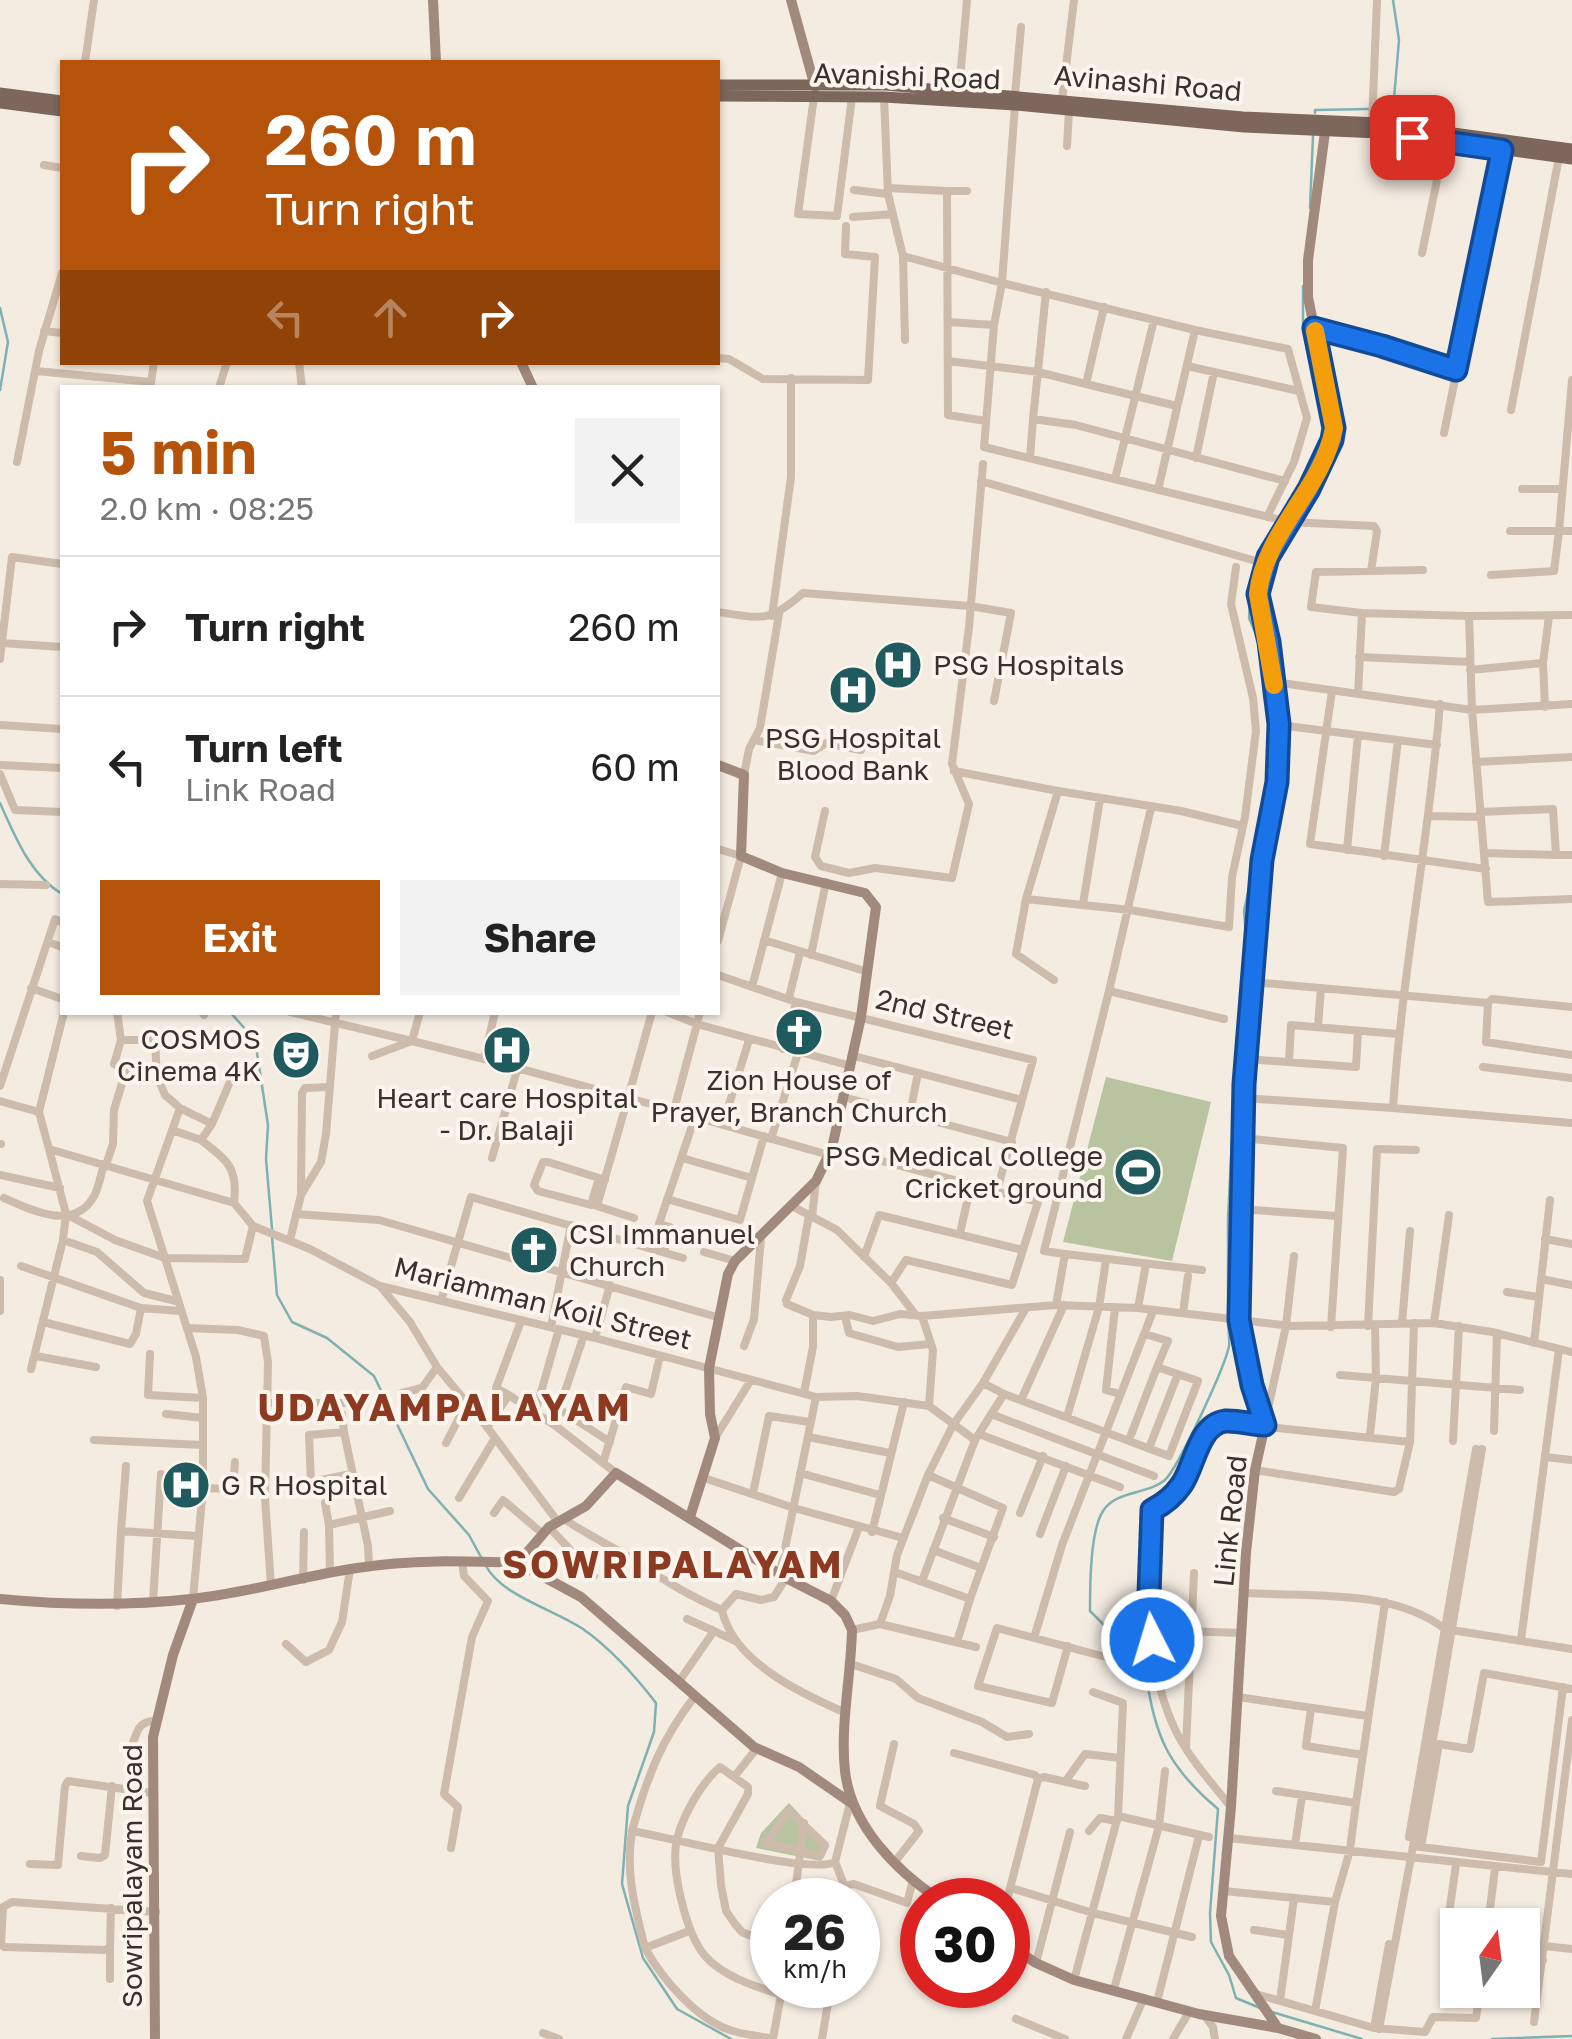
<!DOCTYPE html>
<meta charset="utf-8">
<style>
body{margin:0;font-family:"Golos Text",sans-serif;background:#f2f2f2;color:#222;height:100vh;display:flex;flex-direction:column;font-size:38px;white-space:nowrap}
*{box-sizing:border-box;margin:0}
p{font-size:32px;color:#767676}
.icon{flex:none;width:55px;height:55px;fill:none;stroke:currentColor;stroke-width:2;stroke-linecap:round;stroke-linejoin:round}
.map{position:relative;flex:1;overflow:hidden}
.panel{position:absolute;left:60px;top:385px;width:660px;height:630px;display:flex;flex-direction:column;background:#fff;border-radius:0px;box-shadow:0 2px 8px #0004}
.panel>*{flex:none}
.top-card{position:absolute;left:60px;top:60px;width:660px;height:305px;border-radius:0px;box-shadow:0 2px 8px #0004;background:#b45309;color:#fff;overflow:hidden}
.needle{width:65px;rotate:14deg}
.controls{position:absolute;left:1440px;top:1908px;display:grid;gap:20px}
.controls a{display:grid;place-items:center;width:100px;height:100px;border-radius:0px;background:#fff;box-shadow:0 2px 8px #0004;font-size:50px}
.speed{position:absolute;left:750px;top:1878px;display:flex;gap:20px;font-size:50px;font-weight:700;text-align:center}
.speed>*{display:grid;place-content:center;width:130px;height:130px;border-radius:50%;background:#fff;box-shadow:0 2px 8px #0004;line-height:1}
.speed small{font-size:25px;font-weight:400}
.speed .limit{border:15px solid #d22;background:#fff;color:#111}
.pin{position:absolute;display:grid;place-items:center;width:85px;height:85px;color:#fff;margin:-42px;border-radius:20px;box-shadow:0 5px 15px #0006}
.me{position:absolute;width:110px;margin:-55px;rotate:355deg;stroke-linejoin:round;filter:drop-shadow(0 0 8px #0008)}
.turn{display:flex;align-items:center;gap:35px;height:210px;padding:0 40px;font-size:45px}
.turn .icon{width:130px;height:130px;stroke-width:2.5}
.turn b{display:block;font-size:70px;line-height:85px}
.lanes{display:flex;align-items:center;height:95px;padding:0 40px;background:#0003;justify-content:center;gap:50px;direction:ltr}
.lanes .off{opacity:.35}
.round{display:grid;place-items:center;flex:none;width:105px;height:105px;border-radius:0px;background:#f2f2f2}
.head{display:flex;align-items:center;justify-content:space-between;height:170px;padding:0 40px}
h1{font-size:60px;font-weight:700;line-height:75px;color:#b45309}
.button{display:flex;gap:20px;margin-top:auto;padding:20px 40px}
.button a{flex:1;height:115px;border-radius:0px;background:#b45309;color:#fff;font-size:40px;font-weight:700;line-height:115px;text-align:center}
.button a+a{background:#f2f2f2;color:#222}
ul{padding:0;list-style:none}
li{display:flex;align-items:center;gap:30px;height:140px;padding:0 40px;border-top:2px solid #e0e0e0}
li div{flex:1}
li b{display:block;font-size:38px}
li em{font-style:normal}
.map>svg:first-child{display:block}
.green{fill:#b8c4a0}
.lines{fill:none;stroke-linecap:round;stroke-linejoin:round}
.stream{stroke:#7fb0b2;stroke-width:2.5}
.street{stroke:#cdbbac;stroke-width:8}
.secondary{stroke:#a18a7d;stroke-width:10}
.primary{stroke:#7d675c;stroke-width:11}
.route-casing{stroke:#114b97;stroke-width:25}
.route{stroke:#1a73e8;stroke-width:18}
.slow{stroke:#f59e0b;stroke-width:18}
.labels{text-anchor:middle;stroke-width:8;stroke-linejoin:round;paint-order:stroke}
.street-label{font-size:28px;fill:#3b302b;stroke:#fbf5ee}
.poi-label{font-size:28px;fill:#3b302b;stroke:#fbf5ee;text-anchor:start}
.district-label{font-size:38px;font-weight:bold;letter-spacing:2.5px;fill:#8c3b22;stroke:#fbf5ee}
</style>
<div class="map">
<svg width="1572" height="2039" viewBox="0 0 1572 2039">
<rect width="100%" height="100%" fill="#f4ebe1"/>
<path class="green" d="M1106,1077L1211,1102L1172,1261L1063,1242Z
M789,1803L829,1846L821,1861L756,1848L761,1833Z"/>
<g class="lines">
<path class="stream" d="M1377,109L1393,110L1399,40L1393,0
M1315,113V110L1369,109
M1310,208L1313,136
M1303,286V331L1326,436L1316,463
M0,308L8,342L0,390
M1300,495L1312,470
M1262,559L1271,544
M0,803C15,836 30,875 62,894
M230,1012L255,1040L268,1125L266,1159L272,1229
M272,1237L277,1295L292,1322L327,1338L374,1376L428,1489L469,1535L482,1559
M1228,1314V1217L1238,1027L1247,949L1244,911L1272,781V733L1264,695V653L1249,618L1250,599L1255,581
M486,1566C502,1596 553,1609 583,1629C610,1648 636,1677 656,1703L654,1732L628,1806L622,1884L643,1958L677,2009L731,2039
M1145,1665L1143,1649L1105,1626L1090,1611C1090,1586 1090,1531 1103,1511C1116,1490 1147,1495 1165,1480C1179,1466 1225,1367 1229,1346C1230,1339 1228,1329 1228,1322
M1146,1673C1154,1736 1169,1768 1218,1809L1210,1913L1211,1942L1229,1975L1236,1998L1260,2008
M1272,2012L1362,2039
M1492,2039L1572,2036"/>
<path class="street" d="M85,62L94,0
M959,91L967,0
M1015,95L1021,27
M814,97L798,214L837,216L852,97
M884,97L888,194L903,256L1002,283L994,325L984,447L1289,522L1374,526L1377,531L1371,571
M1062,100L1074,0
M1015,105L1002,283L1195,330
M1372,123L1377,0
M1067,146L1069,111
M44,165L62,168
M888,188L947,191L948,415L986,421
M854,190L888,194
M947,191H967
M853,217L893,214
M1422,253L1445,141
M903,256L905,340
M1104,307L1086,384L1177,406
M948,322L994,325
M1314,328L1382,346L1456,370
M44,331L62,333
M718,358L729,359L763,379L868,380L875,257L845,254L846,226
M948,361L1038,372L1086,384
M299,362L302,388
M1187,366L1299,391
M36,371L151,382
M1572,380L1559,531H1572
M151,383L154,362
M219,388L227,362
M1511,410L1559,157
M1033,419L1046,292
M1444,433L1502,149
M1030,458L1033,419L1076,425L1285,481
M1196,458L1214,372
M17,462L39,351L62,273
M1115,479L1154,320
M981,481L1266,564
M1522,489H1562
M1158,490L1195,330L1288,349L1307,418L1294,462L1267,517
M1491,575L1554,571L1559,531H1510
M718,612C761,618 768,624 803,593L970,606L1011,613L994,701
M1362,613L1311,607L1316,572L1423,570
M1572,615L1469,616L1472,710L1488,902L1572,899
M772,616L791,477V378
M2,643L62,647
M1359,657L1470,662
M0,659L12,557L62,564
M1543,663L1545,707
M1470,670L1543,663L1549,616
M1274,682L1472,710L1572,704
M1332,691L1310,844L1486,869
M1358,694L1362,613L1469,616
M1440,704C1429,840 1402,972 1393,1108L1572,1123
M0,725L62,729
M1279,725L1437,745
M754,740L814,751L826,743L861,750
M1476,762L1572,757
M0,765L62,768
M954,771L1058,791L1026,899L1130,910L1229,927L1232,877L1245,817L1256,731L1253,698L1231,604L1236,567
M0,774L15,810L62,812
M744,775L749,749L760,728L779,614
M1058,791L1181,811L1243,826
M1151,808L1109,991L1224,1019
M825,811L815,857L821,866L849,873L875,868L952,878L969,804L952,764L969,627L983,464
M1480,812L1553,809L1556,855H1572
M1430,816L1481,817
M718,849L741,856L718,941
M1347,850L1358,735
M1485,853L1556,855
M1384,856L1398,740
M0,884L46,885
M1026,899L1016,954L1054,980
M1083,904L1100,799
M764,940L868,972
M48,942L62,947
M811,955L826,882
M718,975L796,1002L1033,1060L997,1191
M1252,982L1488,1003L1492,999L1572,1007
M752,987L782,873
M31,988L62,999
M789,998L800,952
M1488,1003L1486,1042L1572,1055
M117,1012L121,1040L114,1064L159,1081L165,1095L180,1108
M202,1012L204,1015
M290,1012L412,1041L420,1012
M495,1012L484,1059L628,1098L597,1206L634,1218
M652,1012L628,1098L674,1110
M667,1012L697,1024L700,1012
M1318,1027L1321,988
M121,1040H155L157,1080
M783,1049L796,1002
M372,1056L412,1041L484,1059
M854,1056L1022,1100
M1246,1059L1356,1067L1358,1031
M1289,1062L1291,1025L1398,1034
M1483,1067L1572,1078
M0,1086L55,919L62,922
M818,1090L846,1085
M843,1097L1012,1142
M1243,1098L1393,1108
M0,1101L39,1112L49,1149L234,1203L253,1226L310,1249L380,1286L595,1338L816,1397L857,1396L929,1406
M39,1112L64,1012
M910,1113L918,1073
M695,1117L674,1110L697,1024L851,1066
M212,1124L232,1077
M723,1124L749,1040
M172,1130L201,1140
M1242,1138L1343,1148L1331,1327
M771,1139L798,1053
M0,1144H1
M832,1148L1038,1202L1012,1285L906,1260L891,1283
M492,1158L517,1070
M682,1158L752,1178
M106,1165L113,1144L114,1110L126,1070
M0,1175L60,1188
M599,1178L591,1205L538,1191L534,1185L543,1162H548L599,1178L605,1180
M301,1193L302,1093L305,1088L330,1087
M4,1198C30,1210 75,1232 94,1196C99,1187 101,1174 104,1164
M667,1199L740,1220L764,1136
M792,1206L837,1230L891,1283L915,1314
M1240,1209L1338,1216
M66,1214L115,1240L165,1258L245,1259L253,1226
M296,1214L379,1220L717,1317
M809,1215L800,1266L786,1300L787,1304L813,1315L831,1317L850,1315L873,1321L900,1314L922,1316L1056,1305L1138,1308L1292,1326L1434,1323L1492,1332L1572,1352
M812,1217L816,1181
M960,1233L971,1185
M1545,1239L1572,1244
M63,1240L97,1252L144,1293L176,1301
M290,1240L301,1195L321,1162L326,1134L336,1012
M664,1252L670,1227L659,1224L695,1117L829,1155
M704,1252L735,1261
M1065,1254L1044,1251L1109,991
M864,1257L879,1215L1023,1250
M21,1266L141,1308L180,1311
M1541,1279L1572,1285
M0,1280V1311
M380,1286L410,1322L437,1367L487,1427L558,1522
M1507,1292L1538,1297
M441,1301L471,1197L683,1258
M1056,1305L1065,1254L1202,1270
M1115,1308L1106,1390L1120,1394
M1138,1308L1146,1264
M1183,1313L1188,1276
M845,1316L849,1333L898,1347L930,1344
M922,1316L933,1350L929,1406L975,1440L1004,1394
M43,1322L130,1344L136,1334L141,1308
M1402,1323L1410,1231
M1434,1323L1449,1215
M1368,1326L1377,1149L1416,1150
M551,1327L571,1225
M187,1328L238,1330L264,1336L268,1362L265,1498L271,1586
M584,1335L559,1409L610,1442
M595,1338L610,1285
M1534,1343L1550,1200
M744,1346L754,1319L761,1238
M150,1354L148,1395L203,1398
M36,1356L96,1367
M31,1369L63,1240L66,1214L49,1149
M1340,1375L1520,1390
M983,1383L1004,1394L1169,1456L1198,1381L1157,1367L1168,1341L1145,1334
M402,1393L422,1388L437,1367
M804,1393L813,1347V1315
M509,1395L496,1388L521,1321
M1021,1400L1064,1305
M267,1403H351
M535,1413L559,1329
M166,1414L203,1418
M342,1414L344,1432
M991,1414L1154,1476
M1067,1417L1099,1307L1106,1260
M1265,1423L1286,1326L1294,1256
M487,1427L509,1395L557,1427L616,1473
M1494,1431L1497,1333
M979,1434L1120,1487
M1370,1435L1376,1378L1375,1325
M808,1437L890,1453
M715,1438L751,1380
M94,1440L203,1445
M1129,1440L1157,1367
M1453,1441L1459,1326
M1410,1442L1414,1323
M446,1443L460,1416L469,1407
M1149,1448L1178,1374
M1545,1457L1572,1460
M603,1463L626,1387L651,1394L660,1356
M800,1473L880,1495
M351,1474L311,1482L309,1435L344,1432L368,1546L369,1566
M704,1478L794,1508L903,1538
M203,1488L233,1489L235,1462
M753,1493L769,1416L810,1422
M459,1498L495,1438
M325,1503L329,1525L390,1511
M494,1513L503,1500L543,1534
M1020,1513L1043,1456
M943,1518L994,1537
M564,1519C586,1534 610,1545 632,1559C662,1579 689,1596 722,1610C733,1662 802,1694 846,1713
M329,1525L330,1572
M549,1527L574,1554L575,1562L594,1576
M121,1531L126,1466
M872,1532L904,1402
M1040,1534L1066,1466
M933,1550L981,1568
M895,1572L970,1599L1003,1508L928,1475
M780,1573L816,1397
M303,1580L304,1532
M922,1581L975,1440
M1244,1593C1309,1597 1391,1588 1445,1629L1572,1649
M193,1599L203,1488V1398L196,1357L147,1201L180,1108L212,1124L201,1140C229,1162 238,1168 234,1203
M831,1601L859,1527
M153,1602L161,1474
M117,1606L121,1531L197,1536
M722,1610L736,1594L761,1600L774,1597L786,1578
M687,1619L714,1631
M880,1624L976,1647
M852,1630L880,1624L890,1596L897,1555L928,1475L953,1425L983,1383L1026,1308
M1149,1630L1242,1633
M1034,1638L1062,1545L1153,1311
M1521,1640L1559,1349
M957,1642L970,1599
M286,1644L306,1662L329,1650L342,1622L350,1569
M1068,1646L1052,1703L978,1686L997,1628L1158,1671
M851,1664L896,1679L918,1698L982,1722L1007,1737L1029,1734
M680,1680L714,1631L735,1641
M695,1696C661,1740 647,1777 632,1831C668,1837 811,1875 835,1862L850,1803
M1238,1697L1368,1716
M1311,1708L1306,1746L1363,1755L1356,1803
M1186,1746L1194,1573
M131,1748C137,1733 138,1720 156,1721
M954,1753L1035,1775L1038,1779L1044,1777L1085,1786
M1363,1755L1385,1602
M734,1777L757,1748
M1065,1782L1085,1754L1120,1758
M1276,1791L1356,1803L1350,1850L1335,1902L1315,2011
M1231,1807C1211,1782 1186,1755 1173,1725C1144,1660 1147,1580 1152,1511C1194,1487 1191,1436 1221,1422L1410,1442L1399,1489L1394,1492L1255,1470
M789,1811L825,1845L820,1856L766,1843Z
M1118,1816L1209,1837
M632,1831C625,1872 635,1908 645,1948
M1089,1831L1100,1818L1117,1821
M1409,1837L1476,1449
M1228,1838L1572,1874
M1295,1845L1302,1796
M1413,1846L1541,1862L1563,1687
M1421,1847L1439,1744L1470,1749L1484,1673L1572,1689
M451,1848L458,1807L444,1794L472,1637L488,1601L464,1576L462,1561
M81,1856L100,1858L105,1855L112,1786
M835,1862L843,1882V1900
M894,1863L919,1831L914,1824L880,1806L894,1744
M30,1864L58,1865L65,1786L68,1781L152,1793
M843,1886L854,1884L907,1903L913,1880
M1011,1888L1093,1913L1192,1937
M1224,1891L1335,1902
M794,1900L804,1823
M1007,1900L1038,1779
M1450,1907L1456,1864
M111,1908L110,1947L106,1950L4,1947L1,1944L3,1907L12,1902L156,1912
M1488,1925L1495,1868
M1254,1930L1288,1935
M689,1931L645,1948C662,1979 698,2021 733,2031C746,2035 760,2036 773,2039L781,1995
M772,1945L742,1932L735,1924L726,1911L721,1885L718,1848L748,1794V1787L720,1767C702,1782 683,1815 677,1839C670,1868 686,1935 706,1957C724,1977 757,1987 781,1995L783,1985
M1545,1946L1572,1949
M1522,1958L1543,1960
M1036,1963L1070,1832
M110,1979V1947
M1074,1980L1118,1816L1123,1703L1093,1692
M1114,1989L1159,1826L1165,1771
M1256,1994L1374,2028L1425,2032L1433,2017L1476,2018L1480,1990
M1280,2001L1294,1898
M1157,2002L1199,1836
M1204,2015L1213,2027L1215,2039
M1016,2019L1065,2039
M1534,2022L1572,1720
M1374,2028L1389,1944
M1379,2029L1438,1712L1482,1449
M543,2033L559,2039
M822,2039L831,1985
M1126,2039L1144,1998
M1173,2039L1189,2012"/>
<path class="secondary" d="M433,0L436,62
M791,0L815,87
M521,362L533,388
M690,1517L715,1438L710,1414L709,1368L728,1274L735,1261L816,1181L832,1148L861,1017L876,907L865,893L782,873L741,856L744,775L718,765
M518,1563L581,1597L754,1747L799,1767L854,1805
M0,1599C64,1605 128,1606 191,1599C248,1593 302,1576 357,1568C411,1559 464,1561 518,1563L549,1527L586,1506L616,1473L786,1578L831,1601L845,1615L852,1630C851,1676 840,1726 845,1771C851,1825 896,1871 940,1900
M1008,1945L1036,1963L1074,1980L1199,2014L1278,2028L1316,2039
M1278,2028L1229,1956L1221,1916L1231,1807L1246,1553L1255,1470L1265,1425L1251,1385L1239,1320L1244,1084L1262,860L1277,782L1279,725L1269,642L1258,594L1260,580L1269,557L1309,489L1332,440L1334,427L1308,297V260L1325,132
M155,2039L153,1737L173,1655L193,1599"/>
<path class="primary" d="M718,85H885L1243,117L1379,123L1572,149
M0,93L62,101
M718,96L884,97L1015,105L1244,127L1379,133L1572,159
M0,103L62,111"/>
</g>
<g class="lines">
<g class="route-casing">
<path id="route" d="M1152,1640L1148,1622L1152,1510C1164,1504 1174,1496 1182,1484C1195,1465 1198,1425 1225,1421C1238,1420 1252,1425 1265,1425L1252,1385L1239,1320L1244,1084L1262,860L1277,782L1279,724L1269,642L1258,594L1268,557L1309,489L1332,440L1334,428L1314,328L1382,346L1456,370L1502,150L1412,137"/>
</g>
<use href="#route" class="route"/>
<path class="slow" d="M1274,685L1258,594C1264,533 1323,488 1334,428L1315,331"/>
</g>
<defs>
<g id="hospital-disc" transform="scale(2.5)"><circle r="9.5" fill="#1f5a5e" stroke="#fbf5ee"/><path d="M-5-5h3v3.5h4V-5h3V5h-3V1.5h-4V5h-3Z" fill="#fff"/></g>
<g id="church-disc" transform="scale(2.5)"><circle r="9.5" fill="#1f5a5e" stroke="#fbf5ee"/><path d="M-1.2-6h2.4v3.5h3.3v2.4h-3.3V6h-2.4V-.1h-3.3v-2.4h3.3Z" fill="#fff"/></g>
<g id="theatre-disc" transform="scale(2.5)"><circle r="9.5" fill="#1f5a5e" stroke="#fbf5ee"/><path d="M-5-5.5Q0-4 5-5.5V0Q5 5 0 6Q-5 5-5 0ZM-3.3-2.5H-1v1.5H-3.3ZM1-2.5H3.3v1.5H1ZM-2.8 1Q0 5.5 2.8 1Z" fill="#fff"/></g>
<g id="stadium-disc" transform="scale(2.5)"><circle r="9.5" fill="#1f5a5e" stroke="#fbf5ee"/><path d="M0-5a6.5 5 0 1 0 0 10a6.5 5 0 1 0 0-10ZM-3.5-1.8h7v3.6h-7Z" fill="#fff"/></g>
</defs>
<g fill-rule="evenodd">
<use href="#hospital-disc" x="898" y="665"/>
<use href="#hospital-disc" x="853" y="690"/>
<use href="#church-disc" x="799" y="1032"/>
<use href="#hospital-disc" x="507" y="1050"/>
<use href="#theatre-disc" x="296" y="1055"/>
<use href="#stadium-disc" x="1138" y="1172"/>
<use href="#church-disc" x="534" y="1250"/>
<use href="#hospital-disc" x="186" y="1485"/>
</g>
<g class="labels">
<g class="street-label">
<text transform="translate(907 76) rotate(2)" y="10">Avanishi Road</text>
<text transform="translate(1148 83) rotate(5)" y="10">Avinashi Road</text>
<text transform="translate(945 1014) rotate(13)" y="10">2nd Street</text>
<text transform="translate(543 1303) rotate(14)" y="10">Mariamman Koil Street</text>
<text transform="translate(1230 1521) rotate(-84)" y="10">Link Road</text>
<text transform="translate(132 1876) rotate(-90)" y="10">Sowripalayam Road</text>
</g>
<g class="poi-label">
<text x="933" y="675">PSG Hospitals</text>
<text x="853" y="748" text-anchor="middle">PSG Hospital<tspan x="853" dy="32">Blood Bank</tspan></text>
<text x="261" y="1049" text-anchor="end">COSMOS<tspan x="261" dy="32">Cinema 4K</tspan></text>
<text x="799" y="1090" text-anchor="middle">Zion House of<tspan x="799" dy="32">Prayer, Branch Church</tspan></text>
<text x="507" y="1108" text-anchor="middle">Heart care Hospital<tspan x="507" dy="32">- Dr. Balaji</tspan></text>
<text x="1103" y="1166" text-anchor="end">PSG Medical College<tspan x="1103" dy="32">Cricket ground</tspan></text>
<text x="569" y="1244">CSI Immanuel<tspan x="569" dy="32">Church</tspan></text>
<text x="221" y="1495">G R Hospital</text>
</g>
<g class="district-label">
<text x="445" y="1421">UDAYAMPALAYAM</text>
<text x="673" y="1578">SOWRIPALAYAM</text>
</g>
</g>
</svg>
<div class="controls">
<a><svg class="needle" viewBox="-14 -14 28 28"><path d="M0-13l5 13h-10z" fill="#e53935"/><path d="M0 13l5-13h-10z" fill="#767676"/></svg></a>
</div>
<div class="speed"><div>26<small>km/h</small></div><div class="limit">30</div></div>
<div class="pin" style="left:1412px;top:137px;background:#d93025"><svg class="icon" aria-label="arrive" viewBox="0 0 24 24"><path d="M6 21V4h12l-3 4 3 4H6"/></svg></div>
<svg class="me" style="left:1152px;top:1640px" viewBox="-20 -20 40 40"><circle r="17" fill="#1a73e8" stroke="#fff" stroke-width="3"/><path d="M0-11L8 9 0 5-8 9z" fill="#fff"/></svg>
<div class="top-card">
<div class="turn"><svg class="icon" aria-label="right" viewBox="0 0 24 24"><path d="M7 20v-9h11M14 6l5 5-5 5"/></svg><div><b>260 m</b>Turn right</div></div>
<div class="lanes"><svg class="icon off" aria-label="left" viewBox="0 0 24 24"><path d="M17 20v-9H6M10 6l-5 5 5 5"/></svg><svg class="icon off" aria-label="ahead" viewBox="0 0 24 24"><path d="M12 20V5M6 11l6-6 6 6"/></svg><svg class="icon" aria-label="right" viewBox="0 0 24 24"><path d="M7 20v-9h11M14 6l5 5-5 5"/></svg></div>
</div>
<section class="panel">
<div class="head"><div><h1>5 min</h1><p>2.0 km · 08:25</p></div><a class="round"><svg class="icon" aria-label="close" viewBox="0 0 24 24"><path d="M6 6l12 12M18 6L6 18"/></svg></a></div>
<ul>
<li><svg class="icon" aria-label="right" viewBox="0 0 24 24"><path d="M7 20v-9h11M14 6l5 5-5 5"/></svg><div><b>Turn right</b></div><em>260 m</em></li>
<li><svg class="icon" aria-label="left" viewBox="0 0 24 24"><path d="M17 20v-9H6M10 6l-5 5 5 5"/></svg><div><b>Turn left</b><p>Link Road</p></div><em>60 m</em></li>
</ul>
<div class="button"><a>Exit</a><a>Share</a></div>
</section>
</div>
